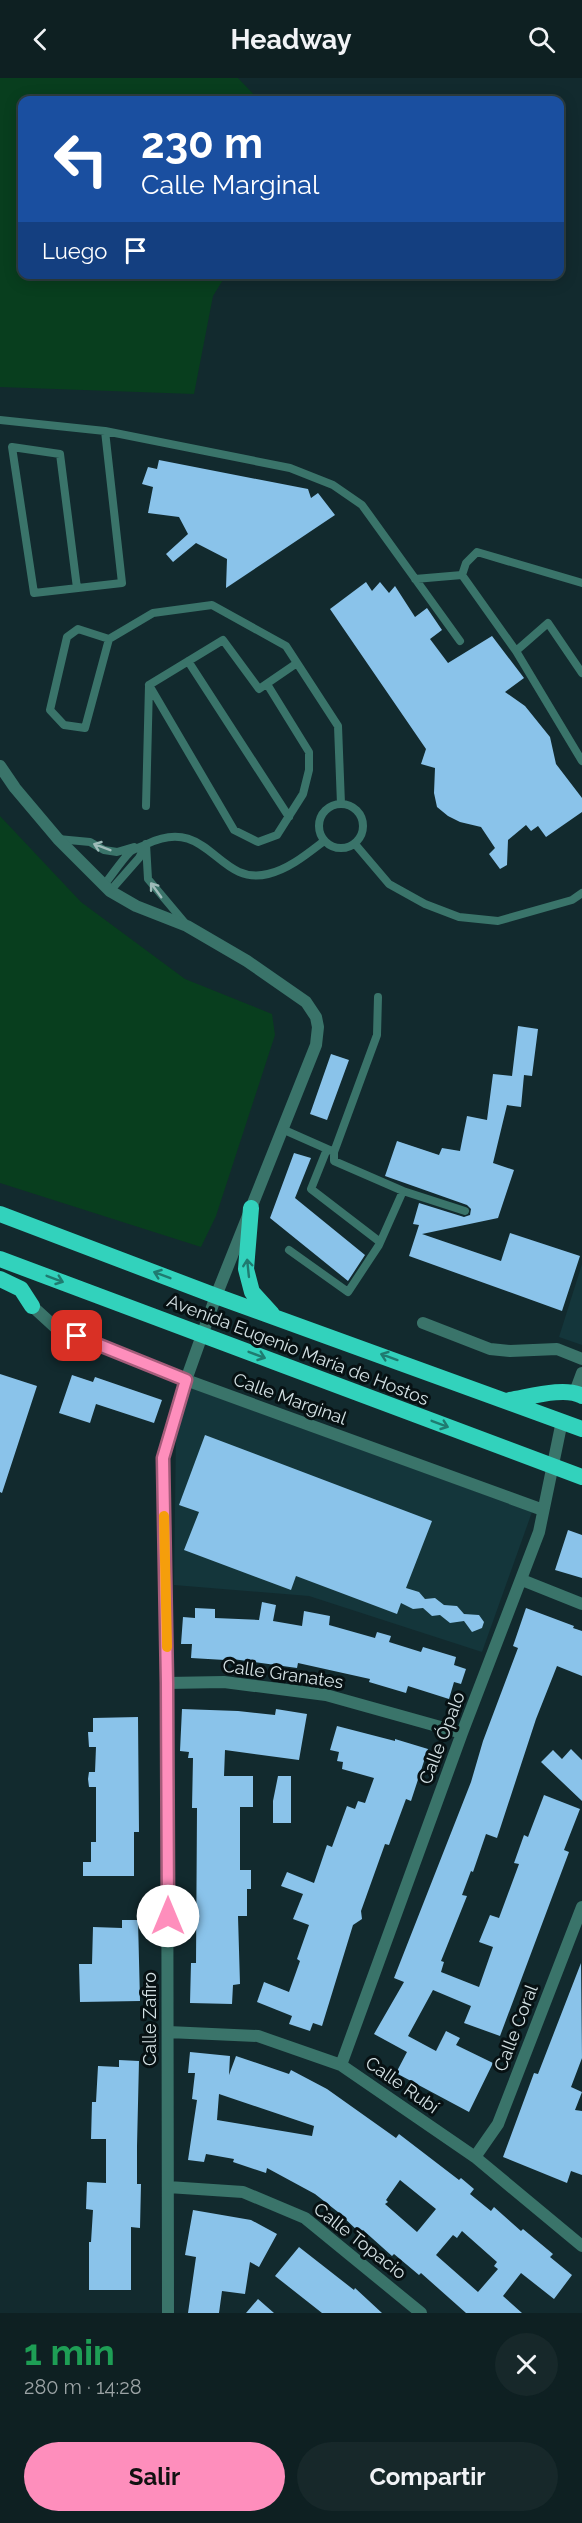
<!DOCTYPE html>
<html lang="es">
<meta charset="utf-8">
<style>
body{margin:0;font-family:Raleway,sans-serif;background:#17282a;color:#f1f3f6;height:100vh;display:flex;flex-direction:column;font-size:22px;white-space:nowrap}
*{box-sizing:border-box;margin:0}
p{font-size:20px;color:#9ba3a5}
.icon{flex:none;width:33px;height:33px;fill:none;stroke:currentColor;stroke-width:2;stroke-linecap:round;stroke-linejoin:round}
.map{position:relative;height:2235px;overflow:hidden}
.drawer{display:flex;flex-direction:column;background:#0e2022;flex:1}
.drawer>*{flex:none}
.hud{position:absolute;left:18px;top:18px;width:546px;height:183px;border-radius:12px;box-shadow:0 3px 15px #0003,0 0 0 2px #2e3e40;background:#1a4fa0;color:#fff;overflow:hidden}
.pin{position:absolute;display:grid;place-items:center;width:51px;height:51px;color:#fff;margin:-26px;border-radius:12px;box-shadow:0 3px 9px #0006}
.me{position:absolute;width:66px;margin:-33px;rotate:0deg;stroke-linejoin:round;filter:drop-shadow(0 0 4px #0008)}
.turn{display:flex;align-items:center;gap:21px;height:126px;padding:0 24px;font-size:27px}
.turn .icon{width:78px;height:78px;stroke-width:2.5}
.turn b{display:block;font-size:42px;line-height:51px}
.then{display:flex;align-items:center;height:57px;padding:0 24px;background:#0003;gap:12px;font-size:22px}
.round{display:grid;place-items:center;flex:none;width:63px;height:63px;border-radius:32px;background:#17282a}
.summary{display:flex;align-items:center;justify-content:space-between;height:102px;padding:0 24px}
h1{font-size:36px;font-weight:700;line-height:45px;color:#1e9e55}
.action{display:flex;gap:12px;margin-top:auto;padding:12px 24px}
.action a{flex:1;height:69px;border-radius:36px;background:#fe8ebc;color:#111;font-size:24px;font-weight:700;line-height:69px;text-align:center}
.action a+a{background:#17282a;color:#f1f3f6}
header{display:flex;justify-content:space-between;align-items:center;height:78px;padding:0 24px;background:#0e2022;font-size:27px;font-weight:700}
.map>svg:first-child{display:block}
.built{fill:#14363b}
.green{fill:#083e1e}
.building{fill:#8ac3ea;fill-rule:evenodd}
.lines{fill:none;stroke-linecap:round;stroke-linejoin:round}
.service{stroke:#3a746a;stroke-width:8}
.minor{stroke:#3a746a;stroke-width:12}
.trunk{stroke:#32d2bc;stroke-width:16}
.oneway{stroke:#9ebbb9}
.oneway2{stroke:#1f7b70}
.route-casing{stroke:#a55c7a;stroke-width:15}
.route{stroke:#fe8ebc;stroke-width:10}
.slow{stroke:#f59e0b;stroke-width:10}
.labels{text-anchor:middle;stroke-width:6;stroke-linejoin:round;paint-order:stroke}
.street-label{font-size:18px;fill:#d4e1e4;stroke:#071113}
</style>
<header><svg class="icon" aria-label="back" viewBox="0 0 24 24"><path d="M15 5l-7 7 7 7"/></svg>Headway<svg class="icon" aria-label="search" viewBox="0 0 24 24"><circle cx="10" cy="10" r="6"/><path d="M15 15l6 6"/></svg></header>
<div class="map">
<svg width="582" height="2235" viewBox="0 0 582 2235">
<rect width="100%" height="100%" fill="#122a2e"/>
<path class="built" d="M582,1186V1267L559,1259Z
M191,1310L532,1434L482,1574L309,1518L174,1507L176,1355Z"/>
<path class="green" d="M0,0H238L259,22H22V196L226,197L213,218L194,316L0,309Z
M0,738L81,824L185,901L272,936L275,957L216,1138L201,1169L0,1105Z"/>
<path class="building" d="M159,382L308,411L311,420L318,415L335,437L226,510L227,481L196,465L173,484L166,476L188,456L179,439L148,435L153,409L142,406L148,389L157,391Z
M366,504L372,513L380,504L389,515L395,508L415,539L427,530L442,552L430,561L448,585L492,558L524,600L505,614L525,628L550,659L556,686L582,720V734L546,759L538,748L531,753L526,747L508,762L507,787L500,791L489,776L495,770L481,749L460,744L448,738L437,729L434,715L435,690L421,686L426,671L330,531Z
M518,948L538,951L532,998L524,997L521,1029L507,1027L493,1085L514,1092L498,1140L422,1156L501,1183L510,1155L580,1178L562,1233L409,1178L419,1147L413,1146L419,1125L464,1139L470,1137L471,1131L467,1127L385,1098L397,1063L439,1077L442,1070L460,1073L467,1038L487,1042L493,996L512,998Z
M331,976L349,982L327,1042L310,1036Z
M294,1075L311,1080L295,1120L365,1177L348,1203L270,1140Z
M0,1296L37,1308L2,1415L0,1414Z
M72,1297L93,1304L95,1299L162,1322L154,1345L96,1326L90,1345L59,1335Z
M205,1357L432,1443L406,1510L419,1514L425,1521L435,1520L444,1527L457,1528L464,1536L479,1537L484,1544L482,1550L472,1554L464,1543L450,1545L440,1537L432,1538L423,1530L413,1531L401,1525L397,1536L296,1498L291,1512L184,1472L199,1434L179,1427Z
M568,1452L582,1457V1500L555,1492Z
M262,1524L276,1527L273,1543L302,1548L304,1533L330,1538L329,1547L375,1560L377,1554L391,1558L389,1564L421,1574L423,1569L456,1579L454,1587L466,1591L461,1606L454,1604L449,1621L408,1608L406,1615L369,1604L370,1601L298,1585L297,1590L225,1580V1582L191,1580L192,1566H181L183,1539L195,1540V1530L215,1531V1540L259,1542Z
M526,1530L574,1548L573,1550L582,1553V1598L557,1588L536,1641L497,1760L486,1756L473,1794L471,1793L462,1817L467,1818L441,1883L444,1884L441,1894L479,1909L493,1869L479,1864L490,1837L499,1840L519,1786L514,1785L524,1757L528,1759L544,1717L580,1731L564,1772L569,1774L500,1958L464,1945L471,1928L433,1912L408,1958L436,1973L446,1953L460,1960L456,1967L493,1985L469,2034L396,1995L407,1974L374,1956L404,1904L394,1900L471,1704L483,1663L518,1570L513,1568Z
M182,1631L238,1633L275,1637L276,1631L307,1636L299,1682L225,1672L224,1698H253V1729H240V1792H251V1811H247V1838H238L240,1906L233,1907L232,1926L190,1925L191,1885H196L197,1730H192L193,1680H188L189,1674L180,1673Z
M138,1639L139,1754H134V1798H83V1784H91V1764H96V1709H89L88,1701L89,1694H95L96,1669H89L88,1654H93V1640Z
M337,1648L395,1663V1661L428,1671L411,1723L406,1721L389,1767L385,1766L361,1833L362,1841L353,1847L322,1948L313,1945L310,1953L289,1946L292,1938L257,1924L264,1904L289,1914L300,1883L297,1881L309,1847L293,1841L303,1816L281,1808L287,1794L314,1805L327,1767L332,1769L347,1728L355,1731L358,1723L365,1725L374,1700L342,1691L343,1684L337,1683L339,1674L330,1672Z
M571,1671L582,1682V1723L541,1684L553,1672L562,1681Z
M278,1698H291V1745H273V1723Z
M122,1842H138L140,1923L80,1924L79,1886H92L93,1849L122,1850Z
M581,1885L582,1980L571,2009L582,2014L575,2032L582,2033V2097L571,2093L567,2105L503,2079L534,1995L538,1996Z
M190,1974L230,1978L229,1997L236,1978L289,1996L291,1992L327,2011L396,2060L399,2056L459,2102L461,2100L474,2111L470,2116L491,2133L494,2129L521,2153L523,2151L553,2176L550,2179L572,2197L554,2221L521,2195L503,2218L522,2235H466L421,2195L419,2197L394,2176L392,2178L363,2152L360,2155L338,2134L315,2116L267,2090L266,2095L233,2084L234,2081L206,2076L204,2084L188,2082L197,2022L192,2021L195,1995H188ZM219,2016L314,2048L312,2058L217,2042ZM400,2102L436,2131L417,2154L385,2126L388,2124L386,2122ZM462,2153L497,2184L494,2188L498,2191L478,2214L436,2177L453,2157L457,2160Z
M119,1982L139,1983L137,2068V2106H141L140,2150L131,2149V2212H89V2164H91L93,2132L86,2131L87,2104L106,2105V2061H91L92,2024H96L98,1988L119,1989Z
M193,2132L251,2142L277,2156L259,2189L250,2184L245,2216L222,2213L219,2235H188L196,2179L185,2177Z
M299,2169L354,2212L355,2210L382,2235H322L289,2209L275,2198Z
M258,2221L274,2235H246Z"/>
<g class="lines">
<path class="service" d="M0,342L105,353L290,390L333,407L362,427L460,563
M462,497L516,573L548,545L582,595
M462,497L466,485L477,474L582,505
M415,501L462,497
M77,510L60,376L12,369L34,515L122,505L105,353
M109,561L85,650L64,647L50,632L67,559L78,551L109,561L153,535L212,527L286,568L338,648L341,726
M516,573L582,683
M188,583L289,739
M267,606L309,674V692L303,716L277,757L258,764L234,752L149,607L223,562L259,611L297,585
M319 748a22 22 0 1 1 44 0a22 22 0 1 1-44 0Z
M146,728L149,607
M58,761L90,764L104,772L117,774L134,769
M146,766L148,801L185,845
M355,766L389,806L425,826L459,839L498,843L572,822L582,815
M104,807C113,796 121,783 130,774C135,770 142,769 147,766C209,736 217,809 268,796C289,791 307,776 324,763
M110,813L139,780L146,767
M282,1051L334,1074V1083L403,1113L465,1133
M327,1071L311,1111L380,1164
M334,1074L377,957L378,919
M289,1172L348,1214L379,1167L403,1113"/>
<path class="minor" d="M0,688L15,710L58,761L110,813L136,828L187,848L247,883L306,924L316,939L318,949L316,967L216,1218L186,1302L163,1380L167,1605L168,2235
M32,1228L55,1249L186,1302L543,1432
M423,1245L490,1271L510,1273L557,1271L582,1281
M575,1314L582,1295
M522,1502L582,1526
M167,1605L224,1604L326,1617L462,1655
M168,1954L258,1958L341,1987L475,2079L582,2168
M341,1987L462,1655L539,1454L562,1343
M475,2079L498,2046L582,1829
M168,2109L243,2114L305,2140L421,2235"/>
<path class="trunk" d="M251,1130L246,1191L252,1214L272,1236
M0,1136L216,1218L582,1351
M0,1181L582,1399
M0,1201L21,1211L32,1228
M510,1322C529,1319 566,1308 582,1318"/>
</g>
<defs><path id="oneway-shaft" d="M-6 0H5M1.5-3L5.5 0L1.5 3" fill="none" stroke-width="1.6" stroke-linecap="round" stroke-linejoin="round" transform="scale(1.5)"/></defs>
<g class="oneway">
<use href="#oneway-shaft" transform="translate(102 769) rotate(-159)"/>
<use href="#oneway-shaft" transform="translate(156 812) rotate(-126)"/>
</g>
<g class="oneway2">
<use href="#oneway-shaft" transform="translate(248 1190) rotate(-96)"/>
<use href="#oneway-shaft" transform="translate(162 1197) rotate(-159)"/>
<use href="#oneway-shaft" transform="translate(55 1201) rotate(21)"/>
<use href="#oneway-shaft" transform="translate(257 1277) rotate(21)"/>
<use href="#oneway-shaft" transform="translate(389 1279) rotate(-160)"/>
<use href="#oneway-shaft" transform="translate(440 1346) rotate(21)"/>
</g>
<g class="lines">
<g class="route-casing">
<path id="route" d="M77,1258L186,1302L163,1380L167,1605L168,1838"/>
</g>
<use href="#route" class="route"/>
<path class="slow" d="M164,1438L167,1569"/>
</g>
<g class="labels">
<g class="street-label">
<text transform="translate(298 1272) rotate(21)" y="6">Avenida Eugenio María de Hostos</text>
<text transform="translate(290 1321) rotate(20)" y="6">Calle Marginal</text>
<text transform="translate(283 1596) rotate(8)" y="6">Calle Granates</text>
<text transform="translate(442 1660) rotate(-69)" y="6">Calle Ópalo</text>
<text transform="translate(150 1941) rotate(-90)" y="6">Calle Zafiro</text>
<text transform="translate(516 1950) rotate(-69)" y="6">Calle Coral</text>
<text transform="translate(402 2007) rotate(35)" y="6">Calle Rubí</text>
<text transform="translate(360 2163) rotate(38)" y="6">Calle Topacio</text>
</g>
</g>
</svg>
<div class="pin" style="left:77px;top:1258px;background:#d93025"><svg class="icon" aria-label="arrive" viewBox="0 0 24 24"><path d="M6 21V4h12l-3 4 3 4H6"/></svg></div>
<svg class="me" style="left:168px;top:1838px" viewBox="-20 -20 40 40"><circle r="19" fill="#fff"/><path d="M0-13L10 11 0 6-10 11z" fill="#fe8ebc"/></svg>
<div class="hud">
<div class="turn"><svg class="icon" aria-label="left" viewBox="0 0 24 24"><path d="M17 20v-9H6M10 6l-5 5 5 5"/></svg><div><b>230 m</b>Calle Marginal</div></div>
<div class="then">Luego<svg class="icon" aria-label="arrive" viewBox="0 0 24 24"><path d="M6 21V4h12l-3 4 3 4H6"/></svg></div>
</div>
</div>
<section class="drawer">
<div class="summary"><div><h1>1 min</h1><p>280 m · 14:28</p></div><a class="round"><svg class="icon" aria-label="close" viewBox="0 0 24 24"><path d="M6 6l12 12M18 6L6 18"/></svg></a></div>
<div class="action"><a>Salir</a><a>Compartir</a></div>
</section>
